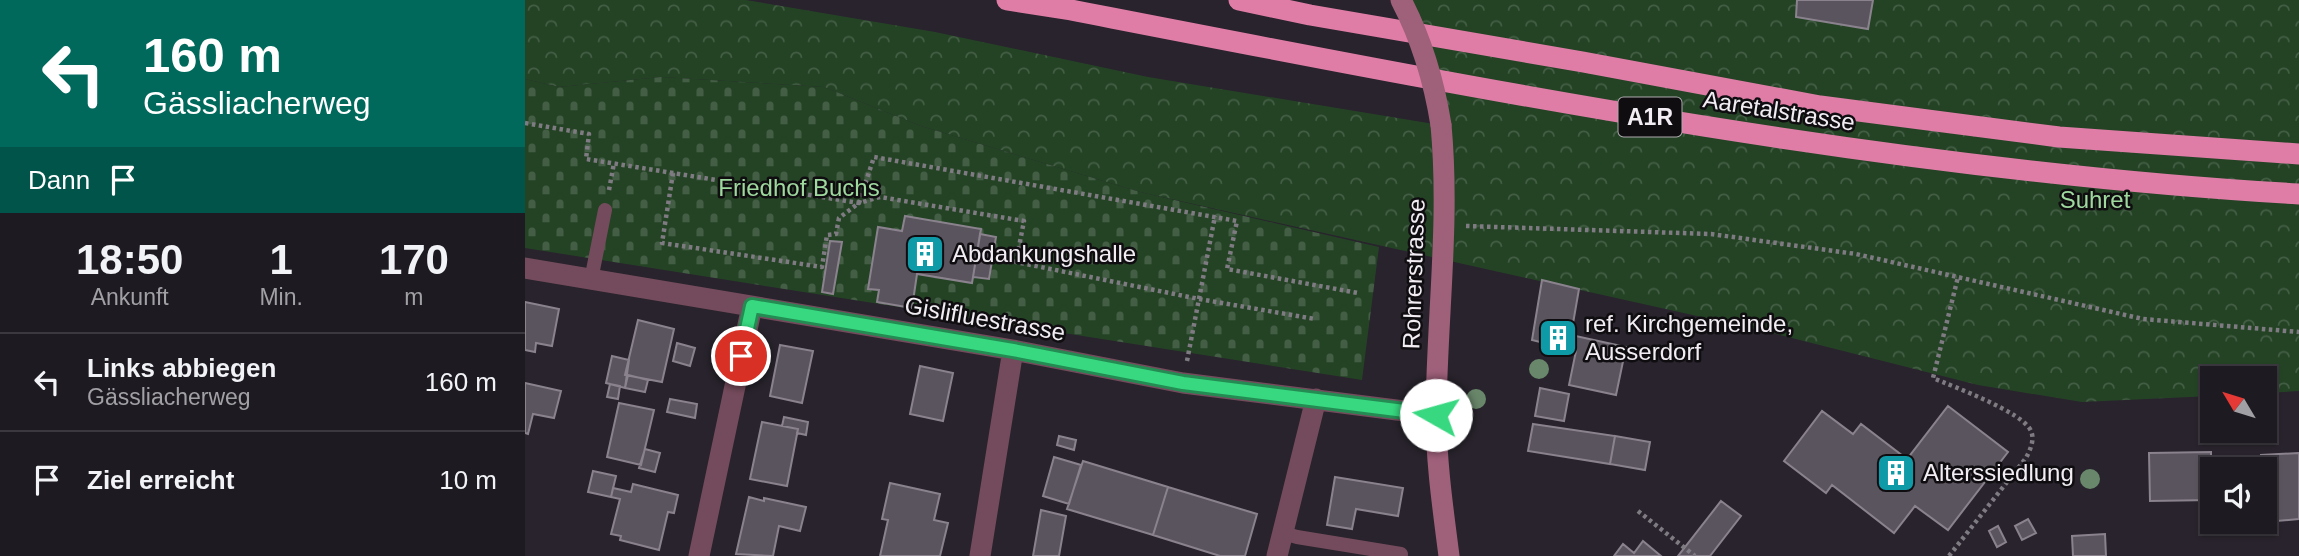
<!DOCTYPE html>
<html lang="de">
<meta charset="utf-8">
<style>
body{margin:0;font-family:Arial,sans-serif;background:#2b272e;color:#f1f3f6;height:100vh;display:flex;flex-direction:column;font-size:26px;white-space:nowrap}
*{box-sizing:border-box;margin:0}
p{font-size:23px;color:#a1a1a5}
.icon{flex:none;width:38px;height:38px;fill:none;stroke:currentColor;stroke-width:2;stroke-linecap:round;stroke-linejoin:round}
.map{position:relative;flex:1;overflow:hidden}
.details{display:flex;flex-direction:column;background:#1e1a21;width:525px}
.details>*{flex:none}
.guide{background:#00695c;color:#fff;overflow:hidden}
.needle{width:46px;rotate:308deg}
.fabs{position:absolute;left:1675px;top:366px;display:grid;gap:14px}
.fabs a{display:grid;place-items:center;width:77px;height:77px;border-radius:0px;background:#1e1a21;box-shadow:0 2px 5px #0004,0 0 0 2px #3c383f;font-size:35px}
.pin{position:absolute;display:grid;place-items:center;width:60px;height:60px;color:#fff;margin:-30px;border:4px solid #fff;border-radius:50%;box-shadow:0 2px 7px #0007}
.me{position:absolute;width:77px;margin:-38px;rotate:277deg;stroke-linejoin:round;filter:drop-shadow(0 0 5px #0008)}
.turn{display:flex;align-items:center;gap:24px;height:147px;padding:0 28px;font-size:32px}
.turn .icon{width:91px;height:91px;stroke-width:2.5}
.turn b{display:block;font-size:49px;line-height:60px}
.then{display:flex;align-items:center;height:66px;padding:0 28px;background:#0003;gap:14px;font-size:26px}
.eta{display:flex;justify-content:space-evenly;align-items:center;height:119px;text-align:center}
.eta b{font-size:42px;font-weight:600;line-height:49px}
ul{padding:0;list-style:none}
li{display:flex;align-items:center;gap:21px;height:98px;padding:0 28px;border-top:2px solid #3c383f}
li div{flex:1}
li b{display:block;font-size:26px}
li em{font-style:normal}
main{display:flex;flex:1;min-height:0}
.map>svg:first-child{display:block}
.forest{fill:url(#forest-crowns)}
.cemetery{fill:url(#cemetery-stones)}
.building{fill:#5a545e;stroke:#8a838e;stroke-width:2}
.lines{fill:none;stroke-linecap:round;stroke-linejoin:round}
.path{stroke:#7f7b82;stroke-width:4.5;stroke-dasharray:3.5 3.5;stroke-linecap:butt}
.lane{stroke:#744b5c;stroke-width:14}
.street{stroke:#744b5c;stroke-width:21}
.secondary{stroke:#9f607a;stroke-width:21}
.highway{stroke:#df7da7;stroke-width:21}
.secondary-bridge{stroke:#9f607a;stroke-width:21}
.tree{fill:#69876b}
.route-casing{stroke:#248c53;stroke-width:18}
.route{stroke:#37d880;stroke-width:12}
.labels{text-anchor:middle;stroke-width:5;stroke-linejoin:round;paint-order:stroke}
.shield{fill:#100d11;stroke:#aeaaaf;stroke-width:2}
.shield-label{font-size:23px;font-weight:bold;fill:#f1edf3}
.street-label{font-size:24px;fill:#f1edf3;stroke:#100d11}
.park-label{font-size:24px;fill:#9ed99e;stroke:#100d11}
.poi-label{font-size:24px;fill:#f1edf3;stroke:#100d11;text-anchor:start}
</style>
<main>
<section class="details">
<div class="guide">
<div class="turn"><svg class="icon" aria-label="left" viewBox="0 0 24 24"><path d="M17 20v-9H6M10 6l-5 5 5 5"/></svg><div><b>160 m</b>Gässliacherweg</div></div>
<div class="then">Dann<svg class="icon" aria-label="arrive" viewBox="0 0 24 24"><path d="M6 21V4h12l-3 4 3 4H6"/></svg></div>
</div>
<div class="eta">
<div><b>18:50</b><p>Ankunft</p></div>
<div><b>1</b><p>Min.</p></div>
<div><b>170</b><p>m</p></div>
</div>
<ul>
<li><svg class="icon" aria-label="left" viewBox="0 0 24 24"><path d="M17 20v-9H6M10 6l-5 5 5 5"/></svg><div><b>Links abbiegen</b><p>Gässliacherweg</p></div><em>160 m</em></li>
<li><svg class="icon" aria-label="arrive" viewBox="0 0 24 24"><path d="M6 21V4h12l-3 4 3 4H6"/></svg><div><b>Ziel erreicht</b></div><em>10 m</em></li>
</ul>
</section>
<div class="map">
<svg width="1774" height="556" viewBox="0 0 1774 556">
<defs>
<pattern id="forest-crowns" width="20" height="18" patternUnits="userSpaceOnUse" patternTransform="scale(1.75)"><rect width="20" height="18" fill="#244325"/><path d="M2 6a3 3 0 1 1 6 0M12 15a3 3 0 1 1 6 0" fill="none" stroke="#445e45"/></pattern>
<pattern id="cemetery-stones" width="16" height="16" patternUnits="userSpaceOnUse" patternTransform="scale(1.75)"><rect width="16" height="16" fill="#244325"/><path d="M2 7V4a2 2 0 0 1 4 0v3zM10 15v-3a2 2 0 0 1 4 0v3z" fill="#445e45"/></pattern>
</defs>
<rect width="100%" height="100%" fill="#28232c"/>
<path class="forest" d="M0,0H221L410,32L623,77L915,125L876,0H1774V391L1740,393V378H1687V396L1557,402L1453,385L1235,330L615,192L396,126L299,87L136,77L34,87L0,79Z"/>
<path class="cemetery" d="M136,77L299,87L396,126L615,192L854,247L837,380L0,248V79L34,87Z"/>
<path class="building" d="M1272,0H1348L1343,29L1271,17Z
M380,216L456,229L447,283L392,274L387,308L352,302L354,290L343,289L353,227L377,231Z
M455,234L471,237L464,279L448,277Z
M305,241L317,242L308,294L297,292Z
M1017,280L1054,289L1046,335L1101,347L1091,395L1044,385L1051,351L1007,340Z
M0,302L34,309L27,346L11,343L10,352L0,350Z
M113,320L149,329L137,382L100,375Z
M152,343L170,348L165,366L148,361Z
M255,345L288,351L277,403L245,396Z
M87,356L104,360L100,388L81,383Z
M395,366L428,373L418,421L385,414Z
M103,375L123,380L120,392L100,388Z
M0,383L36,391L29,418L8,414L3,434L0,433Z
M85,384L95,386L93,399L82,397Z
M1015,388L1044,394L1039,421L1010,416Z
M145,399L172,404L170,418L142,412Z
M94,403L129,410L116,465L82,457Z
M1423,406L1483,452L1423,530L1390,506L1369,533L1307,485L1301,493L1259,461L1297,411L1328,434L1336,424L1382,459Z
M259,417L283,422L281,435L272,433L273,429L257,426Z
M237,422L273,429L262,486L225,479Z
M1008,424L1090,436L1085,464L1003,451Z
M534,436L551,440L549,450L532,445Z
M1090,436L1125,442L1120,470L1085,464Z
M120,449L135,453L130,472L114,468Z
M1686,452V500L1625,501L1624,453Z
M1774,453V519L1740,522V469H1737L1736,455Z
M529,457L556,465L544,504L518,496Z
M558,461L643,487L628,535L542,509Z
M68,471L91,476L86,497L63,492Z
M810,477L878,488L873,516L831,509L827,529L802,525Z
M365,483L415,494L409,520L423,523L415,556H355L363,520L357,519Z
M108,484L153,495L149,513L143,512L134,550L95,540L96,536L86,534L95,499L86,497L88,488L106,492Z
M643,487L732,514L720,556H695L628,535Z
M224,497L239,501V498L281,507L275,531L254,526L248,556L211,554Z
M1196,501L1216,516L1185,556H1153Z
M516,510L541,516L534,556H508Z
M1503,519L1511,533L1497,540L1490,526Z
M1473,526L1481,542L1472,547L1464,531Z
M1580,534L1581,556H1548L1547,536Z
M1118,541L1136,556H1089L1098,544L1109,553Z"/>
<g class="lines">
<path class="path" d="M0,123L64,134L61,159L334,203L355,197L499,221L491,262L674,299L790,319
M148,173L137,243L297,267L302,235L311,234L314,218L334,203L349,157L712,221L702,269L833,293
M84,190L89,163
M941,226L1186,234L1331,254L1618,319L1774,332
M662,361L690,216
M1113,511L1170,556
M1424,556L1501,458C1505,450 1510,440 1506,431C1498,412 1429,387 1408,378L1433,277"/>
<path class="lane" d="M66,280L80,210
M758,533L772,537L876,554"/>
<path class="street" d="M0,268L488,350L658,383L911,415
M174,556L227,306
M455,556L488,350
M752,556L791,399"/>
<path class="secondary" d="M916,125C925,221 912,317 911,413C911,461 918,509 924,556"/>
<path class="highway" d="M482,0L546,10C953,89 1360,170 1774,194
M714,0L785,15L1058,62L1295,106L1534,137L1774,154"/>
<path class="secondary-bridge" d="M876,0C897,40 909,81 916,125"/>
</g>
<g class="tree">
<circle cx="1014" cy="369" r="10"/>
<circle cx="951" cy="399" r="10"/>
<circle cx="1565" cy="479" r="10"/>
</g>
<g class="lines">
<g class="route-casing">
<path id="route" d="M216,356L227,306L488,350L658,383L911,415"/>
</g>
<use href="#route" class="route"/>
</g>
<defs>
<g id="building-square" transform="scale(2.0125)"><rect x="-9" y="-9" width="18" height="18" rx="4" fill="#0f9aa8" stroke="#100d11"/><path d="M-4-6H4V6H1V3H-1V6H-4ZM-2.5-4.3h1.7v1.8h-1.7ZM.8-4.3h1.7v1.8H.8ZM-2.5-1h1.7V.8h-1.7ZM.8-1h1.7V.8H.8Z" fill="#fff"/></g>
</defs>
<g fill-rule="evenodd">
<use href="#building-square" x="400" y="254"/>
<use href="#building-square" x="1033" y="338"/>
<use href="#building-square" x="1371" y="473"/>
</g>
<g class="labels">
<rect class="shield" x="1093.5" y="97.5" width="63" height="39" rx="5"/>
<g class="shield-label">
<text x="1125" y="125">A1R</text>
</g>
<g class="street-label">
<text transform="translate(1254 111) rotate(9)" y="8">Aaretalstrasse</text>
<text transform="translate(889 274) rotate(-88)" y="8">Rohrerstrasse</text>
<text transform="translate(460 319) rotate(10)" y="8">Gislifluestrasse</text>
</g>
<g class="park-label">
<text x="274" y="196">Friedhof Buchs</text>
<text x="1570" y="208">Suhret</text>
</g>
<g class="poi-label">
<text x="427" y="262">Abdankungshalle</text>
<text x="1060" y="332">ref. Kirchgemeinde,<tspan x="1060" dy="28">Ausserdorf</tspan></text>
<text x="1398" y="481">Alterssiedlung</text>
</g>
</g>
</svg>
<div class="fabs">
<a><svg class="needle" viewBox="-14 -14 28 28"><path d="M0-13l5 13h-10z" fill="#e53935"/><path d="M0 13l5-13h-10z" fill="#a1a1a5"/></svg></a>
<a><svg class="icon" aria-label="sound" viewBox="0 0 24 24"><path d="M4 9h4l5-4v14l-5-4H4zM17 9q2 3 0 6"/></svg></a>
</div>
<div class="pin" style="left:216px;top:356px;background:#d93025"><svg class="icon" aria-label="arrive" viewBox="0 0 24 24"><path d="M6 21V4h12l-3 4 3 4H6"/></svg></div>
<svg class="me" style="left:911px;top:415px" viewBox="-20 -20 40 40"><circle r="19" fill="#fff"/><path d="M0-13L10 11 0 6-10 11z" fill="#37d880"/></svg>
</div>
</main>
